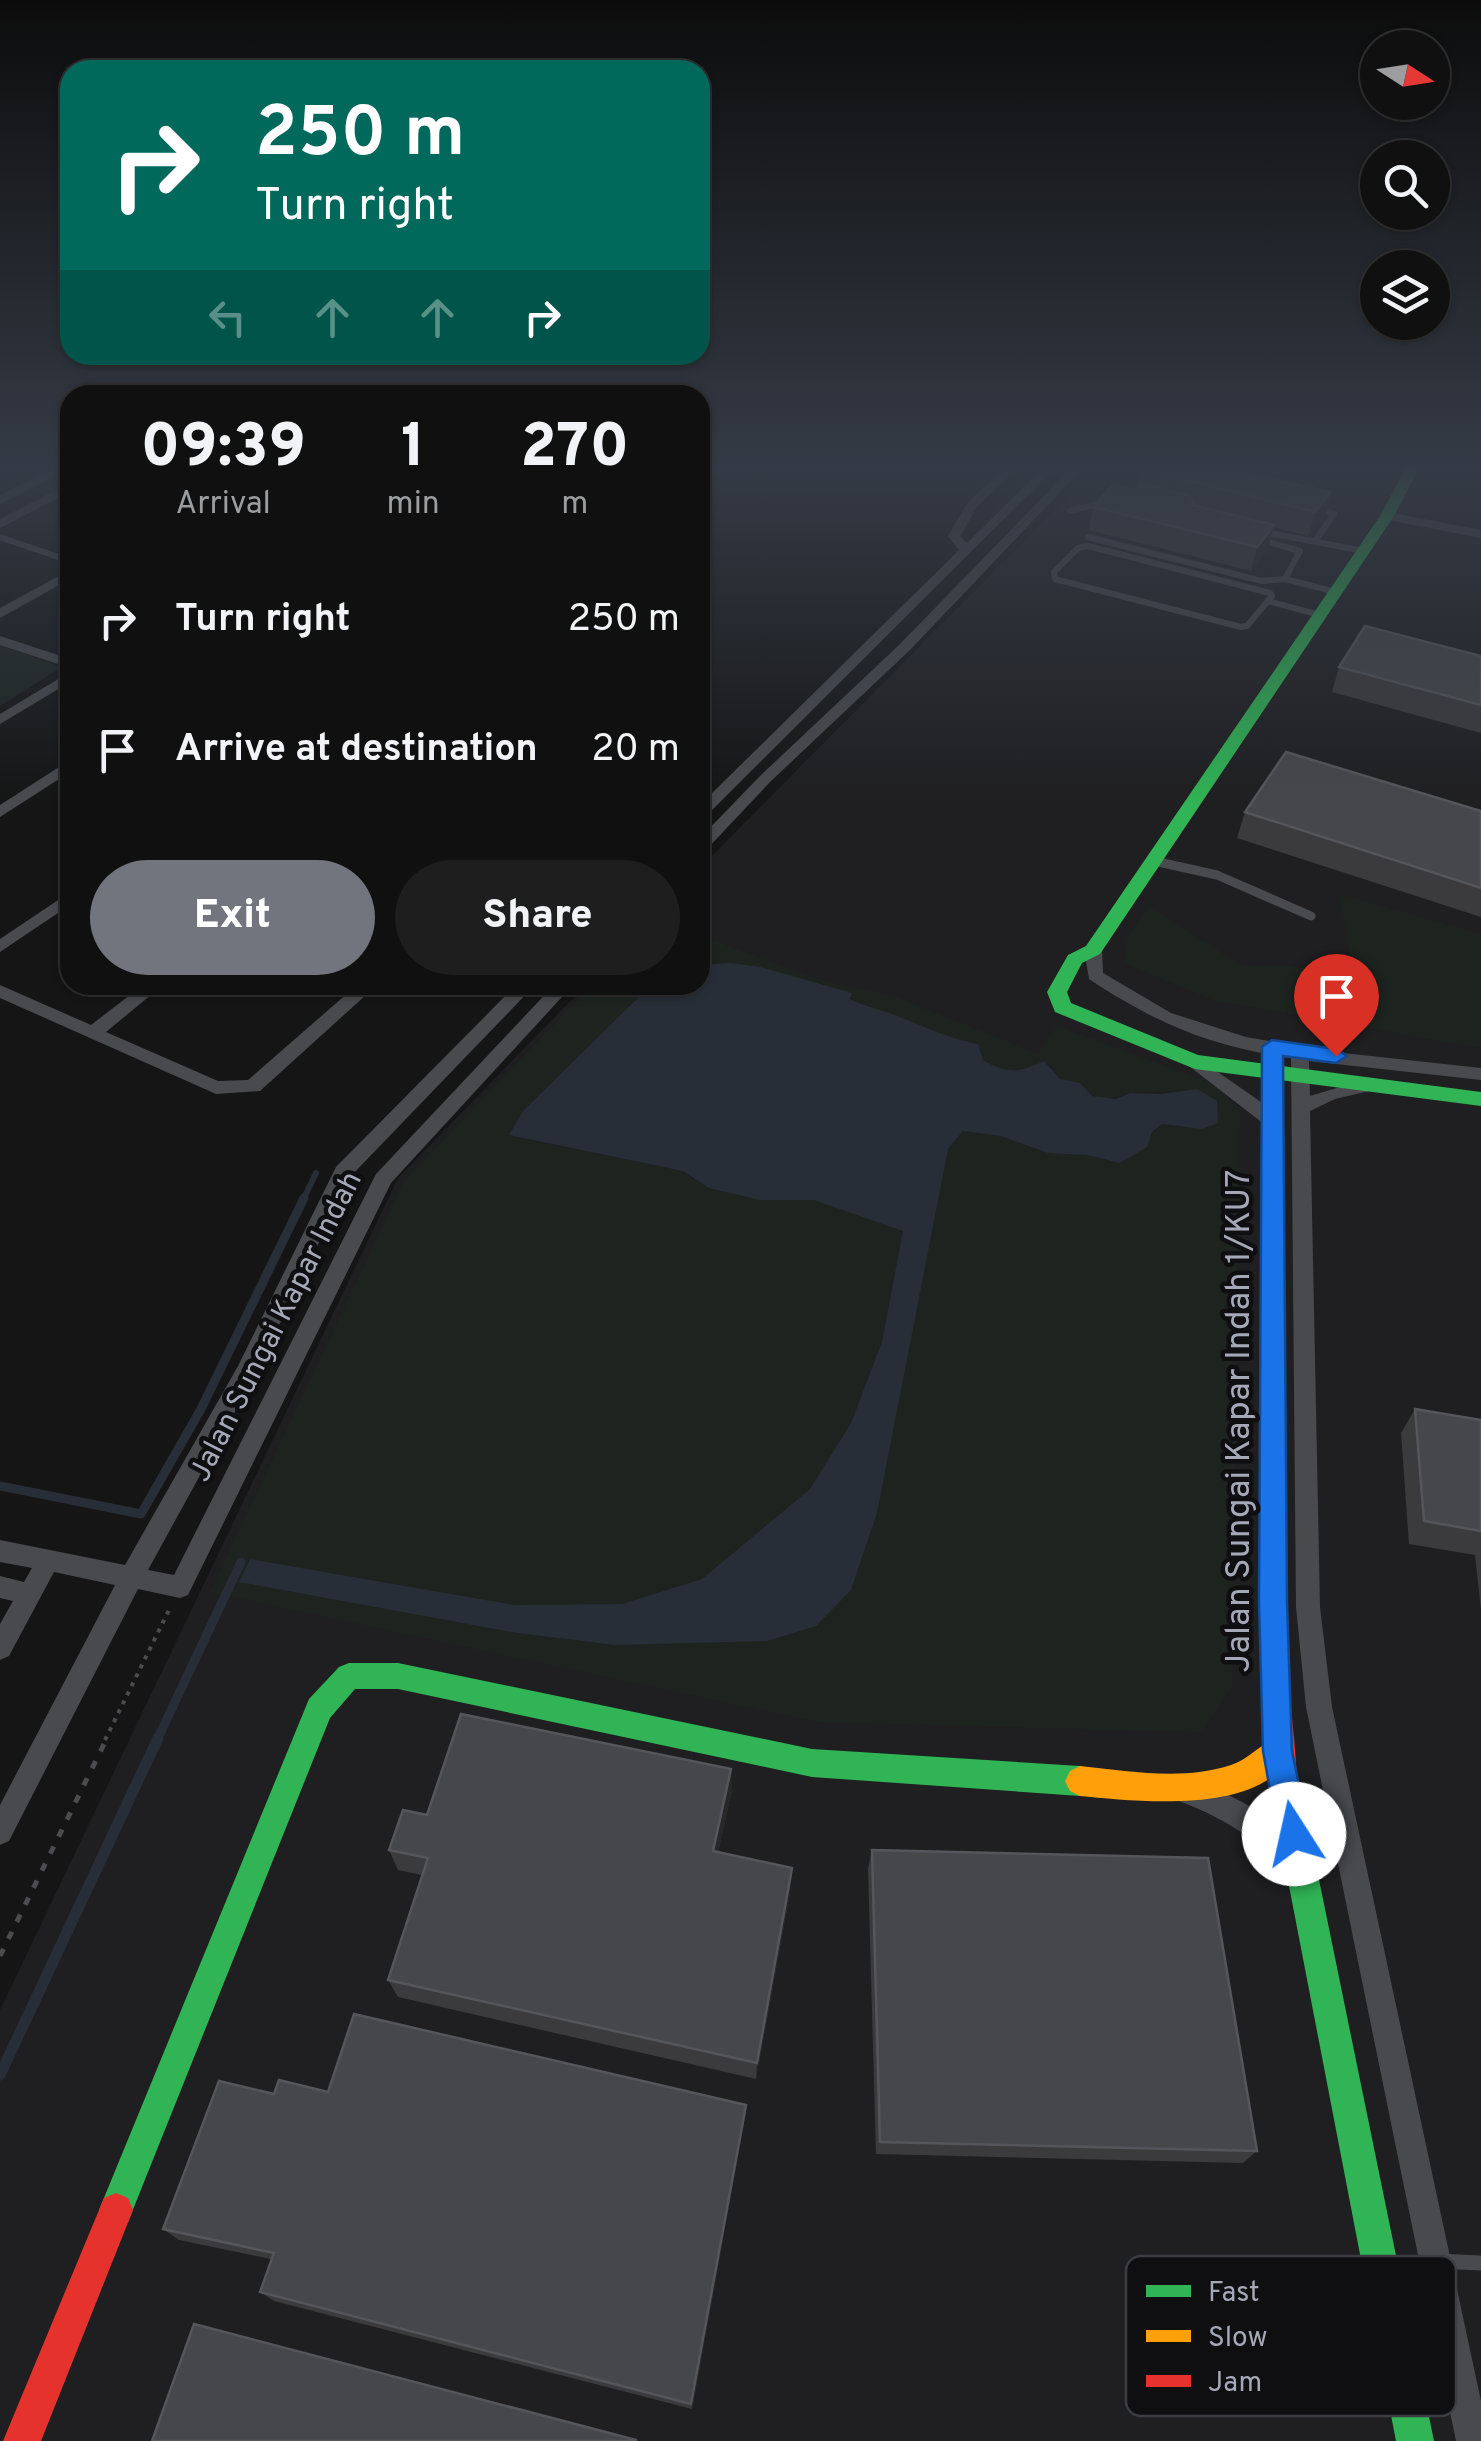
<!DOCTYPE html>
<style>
body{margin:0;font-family:Overpass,sans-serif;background:#1e1e1e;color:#f1f3f6;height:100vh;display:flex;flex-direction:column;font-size:38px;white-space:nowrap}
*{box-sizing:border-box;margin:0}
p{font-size:32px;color:#9c9d9f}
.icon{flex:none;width:55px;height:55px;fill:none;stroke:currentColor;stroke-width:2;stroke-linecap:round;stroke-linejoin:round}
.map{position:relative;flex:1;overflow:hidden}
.side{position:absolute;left:60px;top:385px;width:650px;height:610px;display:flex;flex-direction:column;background:#101010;border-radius:30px;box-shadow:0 2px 8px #0004,0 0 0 2px #303030}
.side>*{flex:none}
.top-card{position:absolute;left:60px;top:60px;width:650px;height:305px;border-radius:30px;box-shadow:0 2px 8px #0004,0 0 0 2px #303030;background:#00695c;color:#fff;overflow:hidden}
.needle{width:65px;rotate:102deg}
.buttons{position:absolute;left:1360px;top:30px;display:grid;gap:20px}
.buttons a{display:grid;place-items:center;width:90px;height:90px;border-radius:50%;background:#101010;box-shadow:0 2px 8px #0004,0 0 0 2px #303030;font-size:50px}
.pin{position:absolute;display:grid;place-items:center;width:85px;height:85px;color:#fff;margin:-102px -42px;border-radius:50% 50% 50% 0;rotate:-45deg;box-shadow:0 0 10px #0007}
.pin .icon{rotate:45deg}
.me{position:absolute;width:110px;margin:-55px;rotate:350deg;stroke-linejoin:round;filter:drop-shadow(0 0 8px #0008)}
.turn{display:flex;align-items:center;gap:35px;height:210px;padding:0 30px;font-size:45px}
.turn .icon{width:130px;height:130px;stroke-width:2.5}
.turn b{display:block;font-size:70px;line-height:85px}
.lanes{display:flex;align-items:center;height:95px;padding:0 30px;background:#0003;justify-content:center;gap:50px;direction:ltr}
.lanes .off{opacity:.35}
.eta{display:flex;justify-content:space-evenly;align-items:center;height:170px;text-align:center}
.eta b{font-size:60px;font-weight:800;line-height:70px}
.action{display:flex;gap:20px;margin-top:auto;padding:20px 30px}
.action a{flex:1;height:115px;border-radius:60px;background:#73757e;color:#fff;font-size:40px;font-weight:800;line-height:115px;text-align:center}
.action a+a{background:#1e1e1e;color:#f1f3f6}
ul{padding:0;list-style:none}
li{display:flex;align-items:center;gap:30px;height:130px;padding:0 30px}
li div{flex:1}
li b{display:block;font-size:38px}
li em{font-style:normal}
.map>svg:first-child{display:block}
.built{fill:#1f1f21}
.green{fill:#1d241f}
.water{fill:#282e37}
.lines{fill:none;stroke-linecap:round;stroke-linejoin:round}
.stream-far2{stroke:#282e37;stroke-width:6}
.stream-far1{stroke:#282e37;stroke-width:9}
.stream{stroke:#282e37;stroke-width:11}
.path-far1{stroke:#4b4b50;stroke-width:4;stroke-dasharray:4 6;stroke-linecap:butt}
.path{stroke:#4b4b50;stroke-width:5;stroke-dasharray:8 11;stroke-linecap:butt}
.lane-far2{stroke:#494a4e;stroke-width:6}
.lane-far1{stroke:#494a4e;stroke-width:9}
.lane{stroke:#494a4e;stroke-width:15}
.street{fill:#494a4e;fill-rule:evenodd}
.fast{fill:#30b455;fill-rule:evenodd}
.slow{fill:#ff9f0a;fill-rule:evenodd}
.jam{fill:#e5322d;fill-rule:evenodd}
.wall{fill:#3b3b3d}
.shaded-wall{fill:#272728}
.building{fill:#46474a;stroke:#55565b;stroke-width:2.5}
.route{fill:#1a73e8;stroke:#114b97;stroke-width:2.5}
.labels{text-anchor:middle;stroke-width:9;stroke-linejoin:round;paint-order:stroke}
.street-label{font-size:30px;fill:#a5a8b7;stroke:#0f0f11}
.near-street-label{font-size:35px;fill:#a5a8b7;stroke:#0f0f11}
.key{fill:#0f0f11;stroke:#3c3d43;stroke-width:2.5}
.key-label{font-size:28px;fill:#a5a8b7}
</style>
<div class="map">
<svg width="1481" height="2441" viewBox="0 0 1481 2441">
<rect width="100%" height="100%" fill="#151515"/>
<path class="built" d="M1100,464H1481V2441H0V2010L398,1178L586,985H700V868Z"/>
<path class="green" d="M0,645L62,667L0,706Z
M1339,894L1481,934V1048L1213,1000L1124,963L1126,939L1150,906L1242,966L1352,968Z
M700,935L823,981L894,996L1038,1054L1057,1026L1217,1085L1240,1113L1232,1687L1202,1732L818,1722L210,1592L404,1181L592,985H656L639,997L509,1136L683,1171C718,1203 769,1194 812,1200C842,1204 874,1220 903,1231L882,1342L851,1423L810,1489L702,1579L622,1604L515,1605L250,1559L240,1582L517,1633L615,1645L851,1590L877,1513L947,1149L963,1131L1001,1136L1048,1153L1087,1155L1120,1163L1163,1124L1183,1128L1197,1089C1176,1092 1155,1091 1133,1093C1119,1094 1110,1102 1095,1096C1081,1091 1079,1082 1060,1079L1051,1065L1002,1071L983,1060L978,1044C943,1036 927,1028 895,1015C879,1009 865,1007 850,999L851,993C800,979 753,961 700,965Z"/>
<path class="water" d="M731,963L760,967L852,993L850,999C865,1007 880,1009 895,1015C926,1027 944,1037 978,1044L983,1060C1006,1074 1020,1073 1044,1061L1060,1079L1080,1083L1092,1096L1116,1099L1130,1093L1160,1094L1197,1089L1217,1101L1218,1123L1202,1129L1162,1124L1152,1132L1147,1147L1120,1163L1087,1155L1048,1153L1001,1136L963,1131L948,1149L877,1513L851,1590L816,1626L767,1641L615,1645L517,1633L239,1582L250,1559L515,1605L622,1604L702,1579L810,1489L851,1423L882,1342L903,1231L814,1200H760L709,1188L683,1171L509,1135L524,1110L639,997L656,985H700V965Z"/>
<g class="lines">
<path class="stream-far2" d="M303,1200L316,1173"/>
<path class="stream-far1" d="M0,1486L141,1514L201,1409L304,1198
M157,1740L241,1562"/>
<path class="stream" d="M0,2075L158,1738"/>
<path class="path-far1" d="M105,1740L169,1610"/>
<path class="path" d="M0,1956L107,1738"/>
<path class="lane-far2" d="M1070,511L1105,502
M1259,531L1364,551
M0,537L70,561
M1088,537L1262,581L1285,579
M1258,539L1300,551L1285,579L1336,592
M1316,540L1334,514L1317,507
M1088,546L1270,593L1272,596L1247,626L1241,627L1055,579L1054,572L1078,548Z
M1268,601L1320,615"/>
<path class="lane-far1" d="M1154,861L1217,875L1311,916"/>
<path class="lane" d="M1438,2261L1481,2263"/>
<path class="street" d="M61,464H70V469L0,504V495Z
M1008,464H1021L977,507L960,536L967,543L1047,464H1059L705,817L700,819V805L959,550L948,536L968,502Z
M1075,464H1087L910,650L770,782L706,850L700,852V838L760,776L900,644Z
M70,483V492L0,528V519Z
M1387,512L1481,530V538L1383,519L1381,516Z
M70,570V579L0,618V608Z
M0,636L70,659V668L0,645Z
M70,672V682L0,724V714Z
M70,760V772L0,817V805Z
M70,892V905L0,952V939Z
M1093,945L1102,950L1103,973L1171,1013L1246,1037L1325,1051L1481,1068V1080L1309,1061L1310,1096L1367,1079L1376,1085L1374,1090L1335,1099L1310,1111L1320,1607L1332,1707L1481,2401V2441H1456L1306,1707L1296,1607L1291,1058C1210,1046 1157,1024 1089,979L1084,950Z
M0,985L91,1025L143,985H163L106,1032L218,1081L248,1080L357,985H377L260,1091L216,1094L0,998Z
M516,985H535L351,1176L254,1377L148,1570L174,1575L376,1174L554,985H573L391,1183L188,1595L180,1598L138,1589L9,1841L0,1845V1805L115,1585L54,1572L9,1656L0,1660V1624L13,1601L0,1598V1576L24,1582L32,1568L0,1562V1540L125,1565L238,1366L336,1167Z
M1195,1056L1278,1114L1280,1119L1278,1124H1264L1189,1066L1186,1062Z
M1188,1779C1230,1794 1285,1817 1304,1861L1300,1871L1290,1875C1273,1868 1263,1850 1249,1838C1227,1821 1204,1811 1179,1801L1175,1792L1179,1783Z"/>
<path class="fast" d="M1408,464H1421L1394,516L1100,954L1082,963L1067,992L1071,1003L1198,1055L1481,1092V1106L1195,1069L1055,1012L1047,992L1068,955L1086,946L1380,516Z
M349,1663H398L812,1749L1080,1766L1090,1771L1095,1781L1090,1791L1080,1796L812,1777L398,1689H355L330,1718L128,2222L116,2227L104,2222L99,2210L309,1699L339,1667Z
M1284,1767L1294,1772L1299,1782L1434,2441H1396L1269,1782L1274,1772Z"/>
<path class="slow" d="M1272,1040L1282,1047L1285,1393L1282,1400L1273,1403L1264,1400L1261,1393L1262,1047Z
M1278,1737L1288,1741L1293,1751C1264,1817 1136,1801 1080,1796L1070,1791L1065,1781L1070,1771L1080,1766C1129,1771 1183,1781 1231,1765C1249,1759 1260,1744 1278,1737Z"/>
<path class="jam" d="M1273,1383L1282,1386L1285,1393C1286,1496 1286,1599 1291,1701C1291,1722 1301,1778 1294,1792L1284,1797L1274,1792L1263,1751L1259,1602L1261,1393L1264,1386Z
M116,2193L128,2198L133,2210L41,2441H3L104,2198Z"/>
</g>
<path class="wall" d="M1140,469L1331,492L1325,516L1308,536L1274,527L1268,549L1251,571L1089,530L1093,507L1136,490Z
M1481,656V733L1332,692L1339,667Z
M1481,811V917L1237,838L1245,812Z
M1415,1409L1481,1420V1609L1475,1555L1409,1544L1401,1433Z
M732,1790L718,1852L791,1887L756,2079L398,1997L388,1980L422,1875L398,1870L389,1850L427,1815Z
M872,1850L1257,2151L1243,2163L876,2154L868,1868Z
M328,2092L746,2105L745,2118L692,2409L274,2301L260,2292L271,2259L179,2240L163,2229L274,2094Z"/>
<path class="shaded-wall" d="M1331,492L1325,516L1308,536L1315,512Z
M1274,525L1268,549L1251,571L1257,547Z
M731,1769L732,1790L714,1871L713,1851Z
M792,1868L791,1887L756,2079L757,2063Z
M746,2105L745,2118L692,2409L691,2404Z"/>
<path class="building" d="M1146,464H1202L1331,492L1315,512L1140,469Z
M1141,483L1189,495L1193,505L1274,525L1257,547L1093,507L1112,486L1136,490Z
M1365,626L1481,656V705L1339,667Z
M1286,752L1481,811V888L1245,812Z
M1415,1409L1481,1420V1531L1424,1521Z
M461,1714L731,1769L713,1851L792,1868L757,2063L388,1980L428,1858L389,1850L403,1810L427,1815Z
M872,1850L1208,1858L1257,2151L880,2142Z
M354,2014L746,2105L691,2404L260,2292L274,2253L163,2229L219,2081L274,2094L279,2080L328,2092Z
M194,2324L636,2440V2441H152Z"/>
<linearGradient id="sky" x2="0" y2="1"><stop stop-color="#0c0c0c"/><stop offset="0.58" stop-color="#353b46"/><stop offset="1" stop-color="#353b46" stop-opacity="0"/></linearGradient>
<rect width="1481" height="806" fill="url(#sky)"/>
<path class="route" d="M1272,1040L1336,1049L1347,1056L1336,1063L1283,1056L1287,1602L1292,1751L1309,1834L1304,1844L1294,1849L1283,1844L1278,1834L1263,1751L1259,1602L1262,1047Z"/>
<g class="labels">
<g class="street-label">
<text transform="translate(275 1326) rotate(-63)" y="10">Jalan Sungai Kapar Indah</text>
</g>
<g class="near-street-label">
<text transform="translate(1237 1421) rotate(-90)" y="12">Jalan Sungai Kapar Indah 1/KU7</text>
</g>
</g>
<rect x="1126" y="2256" width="330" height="160" rx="15" class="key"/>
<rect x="1146" y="2285" width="45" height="12" fill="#30b455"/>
<rect x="1146" y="2330" width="45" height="12" fill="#ff9f0a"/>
<rect x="1146" y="2375" width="45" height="12" fill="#e5322d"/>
<g class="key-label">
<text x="1208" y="2301">Fast</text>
<text x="1208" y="2346">Slow</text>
<text x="1208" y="2391">Jam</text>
</g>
</svg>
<div class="buttons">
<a><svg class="needle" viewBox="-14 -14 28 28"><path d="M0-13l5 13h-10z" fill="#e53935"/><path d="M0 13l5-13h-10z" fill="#9c9d9f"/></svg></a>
<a><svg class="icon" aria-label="search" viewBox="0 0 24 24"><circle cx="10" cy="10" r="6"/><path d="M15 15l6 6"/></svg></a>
<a><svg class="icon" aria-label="layers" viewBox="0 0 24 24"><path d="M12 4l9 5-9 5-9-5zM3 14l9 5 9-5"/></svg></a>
</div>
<div class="pin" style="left:1336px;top:1056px;background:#d93025"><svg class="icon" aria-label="arrive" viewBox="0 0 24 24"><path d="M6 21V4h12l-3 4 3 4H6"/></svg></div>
<svg class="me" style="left:1294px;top:1834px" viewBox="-20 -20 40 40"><circle r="19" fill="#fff"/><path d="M0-13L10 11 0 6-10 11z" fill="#1a73e8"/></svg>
<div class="top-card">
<div class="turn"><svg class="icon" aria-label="right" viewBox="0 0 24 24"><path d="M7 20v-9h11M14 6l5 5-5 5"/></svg><div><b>250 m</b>Turn right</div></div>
<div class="lanes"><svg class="icon off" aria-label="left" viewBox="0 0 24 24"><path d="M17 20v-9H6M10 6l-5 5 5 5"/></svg><svg class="icon off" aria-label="ahead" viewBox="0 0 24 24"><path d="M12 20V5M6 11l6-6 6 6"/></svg><svg class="icon off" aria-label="ahead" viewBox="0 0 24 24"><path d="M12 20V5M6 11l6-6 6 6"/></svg><svg class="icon" aria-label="right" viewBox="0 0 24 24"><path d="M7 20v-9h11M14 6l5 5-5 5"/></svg></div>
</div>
<section class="side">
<div class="eta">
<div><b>09:39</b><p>Arrival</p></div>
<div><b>1</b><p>min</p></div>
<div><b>270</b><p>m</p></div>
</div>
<ul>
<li><svg class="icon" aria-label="right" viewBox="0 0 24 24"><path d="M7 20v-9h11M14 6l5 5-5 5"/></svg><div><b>Turn right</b></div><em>250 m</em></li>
<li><svg class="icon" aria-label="arrive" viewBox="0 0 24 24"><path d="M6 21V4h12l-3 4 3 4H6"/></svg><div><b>Arrive at destination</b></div><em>20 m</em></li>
</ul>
<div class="action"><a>Exit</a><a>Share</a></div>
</section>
</div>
